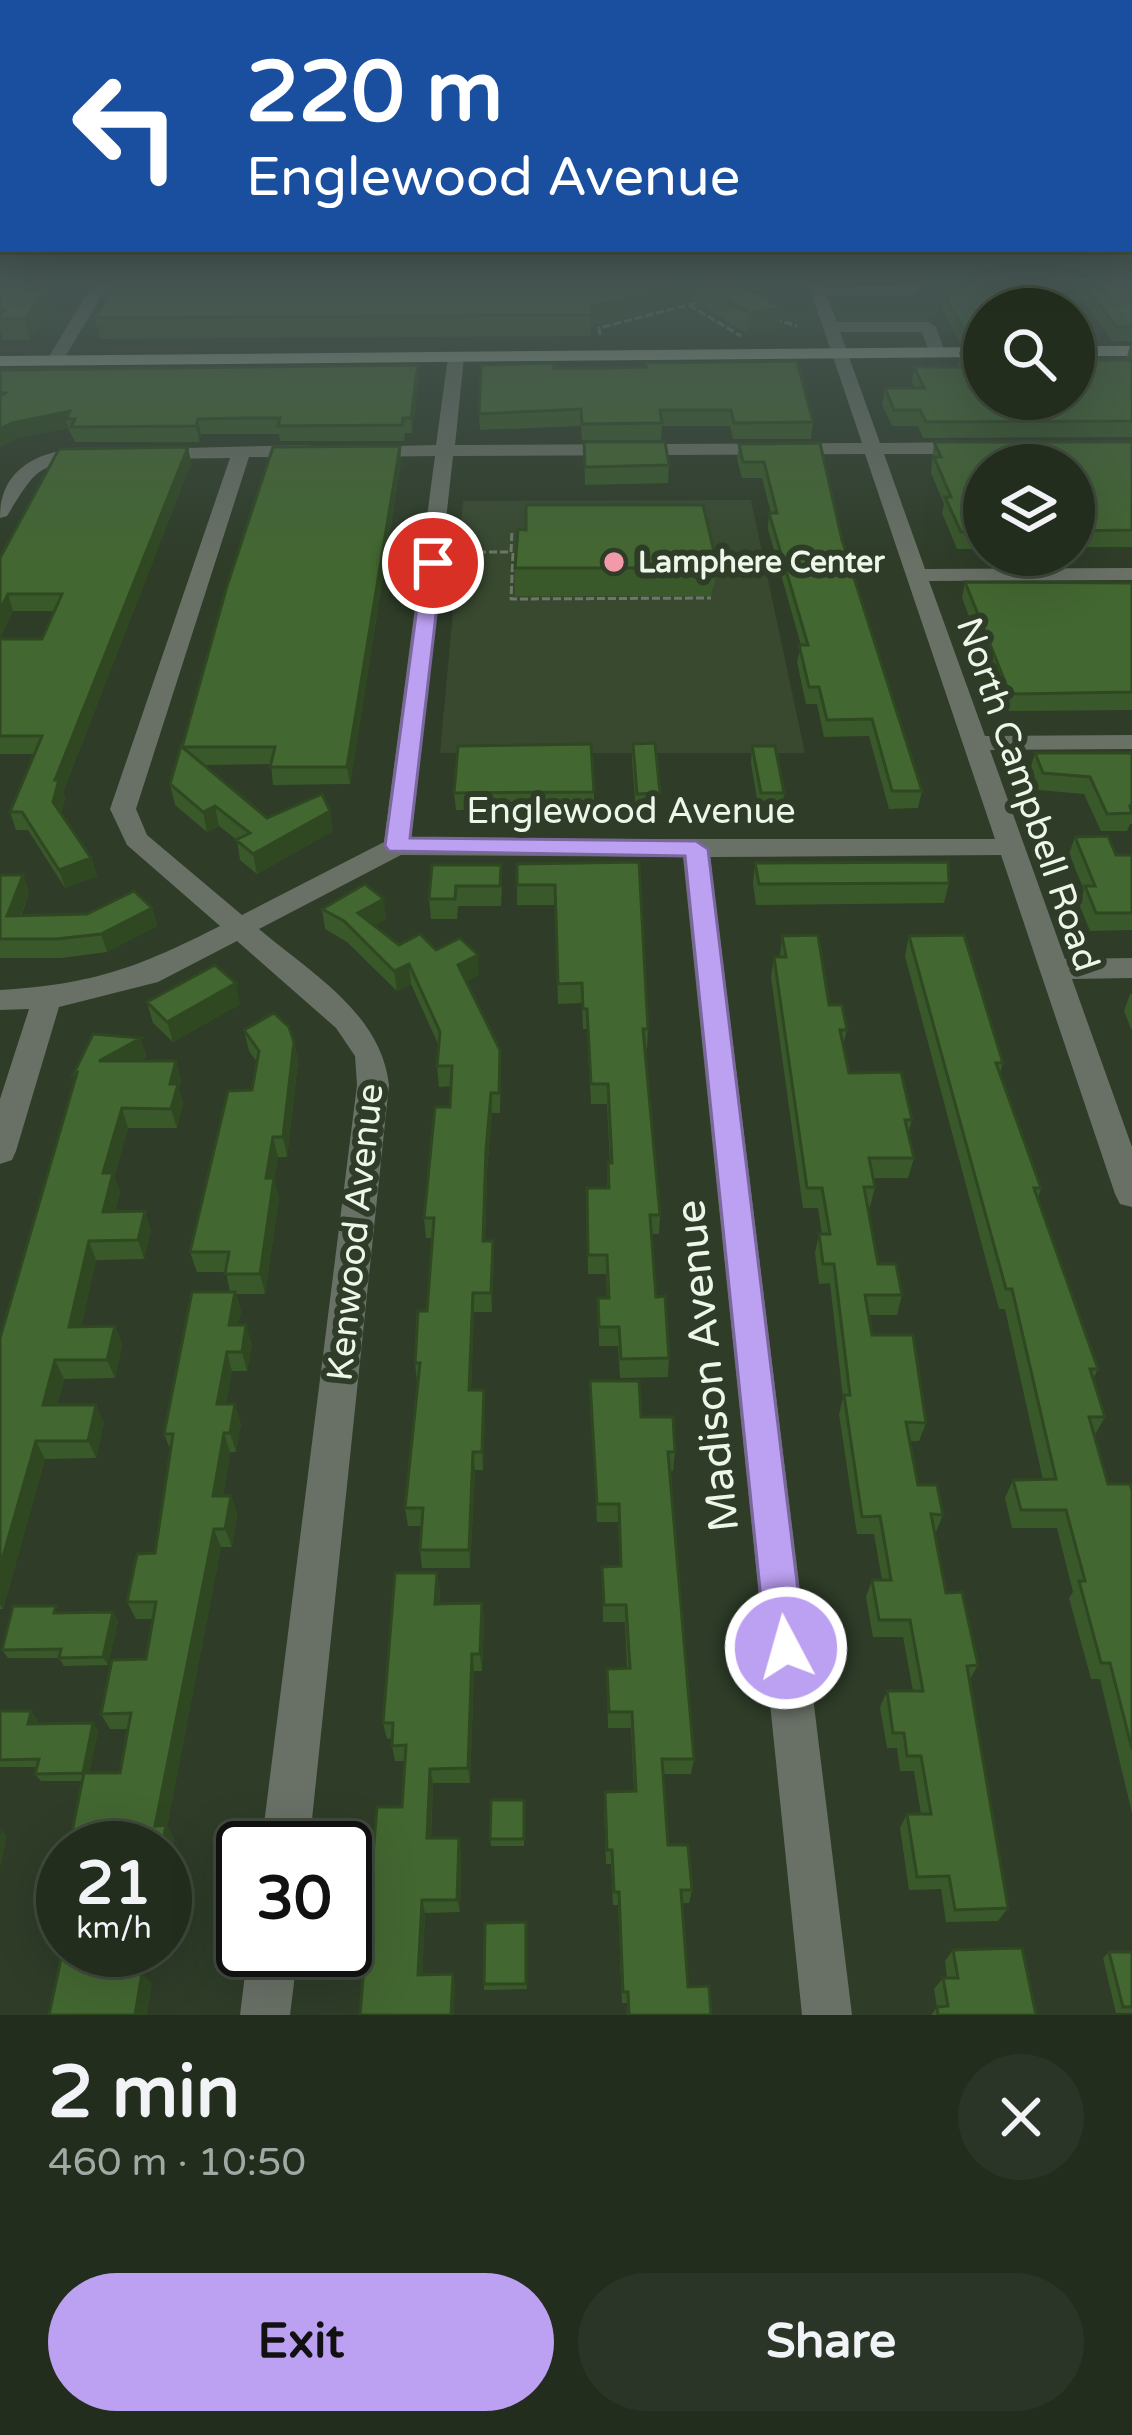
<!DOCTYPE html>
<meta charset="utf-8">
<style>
body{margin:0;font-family:"Varela Round",sans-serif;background:#2a3527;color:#f1f3f6;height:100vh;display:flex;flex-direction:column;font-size:45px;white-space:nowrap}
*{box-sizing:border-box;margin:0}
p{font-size:39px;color:#a2a8a4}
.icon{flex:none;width:66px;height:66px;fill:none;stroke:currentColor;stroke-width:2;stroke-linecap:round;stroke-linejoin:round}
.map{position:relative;height:2015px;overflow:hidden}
.details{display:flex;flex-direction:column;background:#222d1e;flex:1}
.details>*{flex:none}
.top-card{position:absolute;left:0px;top:0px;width:1134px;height:252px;box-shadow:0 12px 48px #0002,0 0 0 3px #3f493c;background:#1a4fa0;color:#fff;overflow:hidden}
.buttons{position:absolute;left:963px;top:288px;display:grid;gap:24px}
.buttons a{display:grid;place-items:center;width:132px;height:132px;border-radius:50%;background:#222d1e;box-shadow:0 12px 48px #0002,0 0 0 3px #3f493c;font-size:60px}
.speed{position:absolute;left:36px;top:1821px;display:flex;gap:24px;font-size:60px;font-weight:700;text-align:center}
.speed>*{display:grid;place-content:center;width:156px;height:156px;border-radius:50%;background:#222d1e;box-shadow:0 12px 48px #0002,0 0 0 3px #3f493c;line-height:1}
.speed small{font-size:30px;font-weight:400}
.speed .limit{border:6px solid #111;border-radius:18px;background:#fff;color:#111}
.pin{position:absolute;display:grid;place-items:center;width:102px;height:102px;color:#fff;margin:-51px;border:6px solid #fff;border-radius:50%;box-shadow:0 3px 12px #0007}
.me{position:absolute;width:132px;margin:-66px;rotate:354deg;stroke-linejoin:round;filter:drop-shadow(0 0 9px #0008)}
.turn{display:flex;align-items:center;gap:42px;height:252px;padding:0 48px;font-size:54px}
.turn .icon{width:156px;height:156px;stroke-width:2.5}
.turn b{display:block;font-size:84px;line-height:102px}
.round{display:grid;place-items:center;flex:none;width:126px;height:126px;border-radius:63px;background:#2a3527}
.headline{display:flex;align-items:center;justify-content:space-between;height:204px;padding:0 48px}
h1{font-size:72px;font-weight:800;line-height:90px}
.action{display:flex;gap:24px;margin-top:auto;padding:24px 48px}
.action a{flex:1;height:138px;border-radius:72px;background:#bca0f2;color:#111;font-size:48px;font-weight:800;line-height:138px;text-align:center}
.action a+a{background:#2a3527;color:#f1f3f6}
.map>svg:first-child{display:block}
.built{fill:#384930}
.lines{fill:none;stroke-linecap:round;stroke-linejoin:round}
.path{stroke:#6c7867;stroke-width:3;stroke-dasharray:8 3;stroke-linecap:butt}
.minor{fill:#697066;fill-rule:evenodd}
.major{fill:#9aa794;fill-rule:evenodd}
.wall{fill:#3a592a}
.shaded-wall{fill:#2f4822}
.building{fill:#436731;stroke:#2f4822;stroke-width:3}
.route{fill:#bca0f2;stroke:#7a689d;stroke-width:3}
.poi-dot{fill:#f39aaa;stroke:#2e3c28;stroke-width:4.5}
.labels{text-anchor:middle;stroke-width:12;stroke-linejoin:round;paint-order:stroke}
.far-poi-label{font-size:30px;font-weight:bold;fill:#eef6ea;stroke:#2e3c28;text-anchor:start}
.street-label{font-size:36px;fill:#eef6ea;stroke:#2e3c28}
.near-street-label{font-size:42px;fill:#eef6ea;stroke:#2e3c28}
</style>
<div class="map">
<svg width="1132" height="2015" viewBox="0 0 1132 2015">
<rect width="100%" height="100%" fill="#2e3c28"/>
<path class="built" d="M751,500L805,753H440L463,501Z"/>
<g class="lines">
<path class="path" d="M689,305L741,336
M774,319L797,326
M600,335L599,328L696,303
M456,552H511
M511,552L512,530
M513,553L511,599L711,598"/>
<path class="minor" d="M95,280L159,288L151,293H103L61,364H49L47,360Z
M807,280H822L824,287L902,286L899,280H914L920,290L912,295L827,296L837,322H928L936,327L945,352L937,357L929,352L922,332H840L880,443L974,442L983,448L974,454H884L925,569L1132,568V580L929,581L985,736L1132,735V749L990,750L1065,959L1132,958V978L1072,979L1132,1147V1207L1120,1204L1115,1194L1001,855L710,857L852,2015H802L683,857L401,855L259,929C311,973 381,1013 389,1085L309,1848H261L357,1085L355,1056L336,1028L237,941L158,982L59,1007L16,1151L12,1160L0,1164V1099L29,1009L0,1010V990C94,984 137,968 220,926L127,845L110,809L230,458L152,459L145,457V449L308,445L317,451L308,457H249L136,809L147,835L242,915L384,842L435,456L362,457L353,451L355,447L436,445L448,357L456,352L464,357L455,445L862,443ZM865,454L995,839H411L453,456Z
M1025,280H1040L1060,309H1044Z
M92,447L99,449V457C37,468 41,461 7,516L0,518C0,464 45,449 92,447Z
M248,1950H298L290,2015H240Z"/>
<path class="major" d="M1074,346H1132V356H1074Z
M984,347V357L0,366V356Z"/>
</g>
<path class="wall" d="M0,280H70L30,340H3L0,330Z
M117,280H731L779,328L748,334L693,301L591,326V336L100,339L95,318Z
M941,280H1004L984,309V344L960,343L941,308L943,294H947Z
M1068,280H1132V341H1112Z
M1132,345V437L923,438L918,426H892L882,404L885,388H914L912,382L914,367H958L961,354H972L973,347L1087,360H1126L1130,346Z
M553,368L813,422L811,439H733L730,426H662L661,440H582L581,426L480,430L479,414Z
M0,370L419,380L412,433H405L404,441H280L279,434H201L199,442H75L68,428L17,438L0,447Z
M584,442L669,465L668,483L585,485Z
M934,442H1132V547H1074V465H984V549H957L942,513L944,504L931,473Z
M820,443L842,540L922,791L918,808L889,809L869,736L824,737L817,704H806L797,662L801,645L768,529L769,513H771L762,478H742L737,459L739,444Z
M400,446L401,462L350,784L273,785L271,764L203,765L267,818L333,831L257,874L240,860L237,840L219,826L207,832L175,805L170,784L182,747Z
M188,447L191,463L63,792L65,798L61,813L91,858L97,876L65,888L28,830H16L10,812L35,754H0V639H42L54,611H13L0,638V558Z
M716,560L714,588H712L711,596H515V568Z
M965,582L1132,583V710L1006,711L962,598Z
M633,744L660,793L659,811H636L632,761Z
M752,746L784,793L782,811H759L751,763Z
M1035,753H1132V824H1130L1127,831H1101L1084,794L1038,790L1030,770Z
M594,792V809L456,810L454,793Z
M1075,837L1116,855H1132V930L1090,931L1079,904L1084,890L1069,854Z
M639,862L648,1029L647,1049H645L660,1215L659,1234H652L656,1297L669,1358L668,1377L620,1378L618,1346H599L598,1298H607L606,1274H588L587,1188H607L608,1163H610L607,1104H591L587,1029H583L582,1003L558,1004L555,905H517V864Z
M755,863L949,883L944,903L756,905L753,883Z
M432,865L502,886L501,906H458L457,919H431L429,899Z
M0,875H23L29,893L21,916L87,914L152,908L157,926L107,952L62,958H0Z
M322,909L386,919L374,926L399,945L436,950L479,975L466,982L501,1071L500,1113H492L487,1170L485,1241H493L492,1312H474L471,1390L485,1409L483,1470H475L470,1568H422L420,1550L421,1526H408L405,1508L417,1382L415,1363L427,1311L433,1238H426L424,1218L450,1107L451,1086L439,1087L437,1066L439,1046L411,984L397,991L347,942L325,929Z
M782,936L847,1030L843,1045L849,1073L912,1120L908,1135L914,1158L908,1178H873L875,1187L870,1207H868L878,1264L902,1295L897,1315H868L872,1335L926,1423L919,1441H910L918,1485L943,1515L936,1532H934L946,1593L978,1665L969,1681L1008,1908L998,1921L946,1922L941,1889L909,1890L900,1828L907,1814H921L914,1771H900L897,1748H887L880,1707L887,1691H913L903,1637H873L866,1597L872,1580H882L874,1534H857L839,1414L843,1398L830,1283L819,1284L815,1253L819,1234H822L818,1208H803L771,977L774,957H780Z
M909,936L1003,1063L1000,1073L1041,1188L1038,1198L1098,1369L1093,1379L1105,1417L1094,1436L1108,1484L1132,1490V1813L1100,1679H1091L1069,1598L1073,1592L1057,1528H1012L1005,1498L1013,1480H1043L1005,1309H999L905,956Z
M1130,994H1132V1031L1124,1011Z
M147,1002L240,1004L173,1042L153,1023Z
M244,1030L294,1042L298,1062L287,1157H278L274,1179L279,1198L265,1294H236L241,1312L238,1325L252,1344L247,1371H232L226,1404L241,1423L236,1452H230L223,1496H231L237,1514L232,1547H221L167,1826L174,1839L167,1884H165V1848L83,1846L72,1832L82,1781H41L35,1774L37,1767H0V1711L37,1719L36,1724L93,1723L98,1731L89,1773H120L128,1729H110L101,1714L146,1659L153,1619H136L127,1602L155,1553L171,1451L164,1434L230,1292L226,1272H197L190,1252L252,1090L257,1062L249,1051Z
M147,1057L139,1061H176L181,1080L179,1089L183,1103L177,1128H128L114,1177L120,1192L115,1212L151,1230L144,1259L96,1260L81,1327L115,1326L122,1345L115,1378L64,1379L57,1405L104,1422L96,1458L45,1459L3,1609H0V1338L75,1080Z
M590,1381L641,1417L675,1452L673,1471H670L694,1759L691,1774H663L668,1845L692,1890L689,1903H682L688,1987L711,2015H627V2003H622L618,1905H613L611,1864H606L604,1806L605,1792L634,1791L631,1728H608L607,1669L627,1668L625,1622H603L602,1567L620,1566L618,1522H597Z
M440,1590L439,1604L482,1603L484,1620L482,1671H474L470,1783H433L431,1838L461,1851L460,1912L425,1913L422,1975L455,1985L360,2015L402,1807L405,1761H395L392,1746V1738L387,1739L383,1723Z
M113,1612L118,1621L108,1665L64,1666L59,1658H8L2,1650L61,1613Z
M524,1800V1846H491L490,1839Z
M526,1922L527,1989L484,1990V1984Z
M953,1950L1036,2015H931L937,2007L934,1989L943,1978H947L945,1961Z
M1109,1952H1132V2013H1116L1103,1958Z"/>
<path class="shaded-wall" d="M52,280H70L30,340L25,319Z
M694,281L693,301L591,326V306Z
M781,307L779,328L748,334L750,313Z
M418,365L419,380L412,433L411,418Z
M70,411L66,419L68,428L17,438L0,447V429L12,423Z
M198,419L201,434L199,442L196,426Z
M400,446L401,462L350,784L347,767Z
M188,447L191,463L63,792L65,798L59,820L53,802L55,780Z
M8,594L13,611L0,638V610Z
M215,806L219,826L207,832L203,812Z
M330,811L333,831L257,874L253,854Z
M91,858L97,876L65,888L59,870Z
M23,875L29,893L13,935L7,916Z
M384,899L386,919L361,934L358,913Z
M152,908L157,926L107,952L101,934Z
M478,955L479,975L460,985L458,965Z
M409,964L411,984L397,991L394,971Z
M236,983L240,1004L173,1042L167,1022Z
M141,1038L147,1057L105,1080L99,1061Z
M294,1042L298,1062L287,1157L283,1137Z
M176,1061L181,1080L179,1089L183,1103L177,1128L171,1109L170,1084Z
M491,1093L492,1113L487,1170L484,1261L483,1241L486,1150Z
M122,1108L128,1128L114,1177L120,1192L110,1231L103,1212V1173Z
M273,1137L278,1157L274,1179L279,1198L265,1294L260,1274L266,1178Z
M145,1211L151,1230L144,1259L138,1240Z
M89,1241L96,1260L77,1345L69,1327Z
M493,1241L494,1261L492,1312L491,1293Z
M235,1292L241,1312L235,1345L229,1325Z
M473,1293L474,1312L470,1409L469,1390Z
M246,1325L252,1344L247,1371L242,1352Z
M115,1326L122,1345L115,1378L107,1360Z
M227,1352L232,1371L223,1423L217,1404Z
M55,1360L64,1379L52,1423L43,1405Z
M484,1390L485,1409L483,1470L482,1452Z
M235,1404L241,1423L236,1452L230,1433Z
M96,1405L104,1422L96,1458L88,1441Z
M224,1433L230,1452L220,1514L213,1496Z
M36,1441L45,1459L3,1609L0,1605V1567Z
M473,1452L475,1470L470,1568L469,1550Z
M231,1496L237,1514L232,1547L225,1529Z
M214,1529L221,1547L167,1826L174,1839L167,1884L165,1881V1848H162L155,1826Z
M437,1573L440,1590L438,1621L435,1604Z
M482,1603L484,1620L482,1671L480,1654Z
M113,1612L118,1621L108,1665L103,1657Z
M472,1654L474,1671L470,1783L468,1768Z
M31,1711L37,1719L34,1732L28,1724Z
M93,1723L98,1731L88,1781L83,1773Z
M430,1769L433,1783L430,1852L427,1838Z
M1,1829L7,1836L0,1868V1834Z
M459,1838L461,1851L460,1912L457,1900Z
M422,1900L425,1913L422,1986L418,1975Z
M123,1950H135L129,1984L119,1973Z
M142,1973L152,1984L147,2015H135Z
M453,1974L455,1985L454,2015H451Z"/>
<path class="building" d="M1,280H52L25,319H0V315L4,310H0Z
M117,280H731L781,307L750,313L694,281L591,306L592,315L95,318Z
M950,280H1004L1022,309H984V329L963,328L943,294H957Z
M1081,280H1132V327H1116Z
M984,344V399H1074V352H1081L1087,360H1132V421L926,422L920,410H894L885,388H924L914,367H967L961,354H977L973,347Z
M797,361L813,422L734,423L731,410H660L662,423L582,424L581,409L479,414L481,365L553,363V368H604L646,367V363Z
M418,365L411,418H403L402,425L278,426L280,418H244L198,419L196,426L71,427L75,419H66L70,411L12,423L0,429V396L5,393H0V370Z
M584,442H665L669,465L585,467Z
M934,442H1132V530L1074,531V465H984V532H961L945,497H951L934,457H941Z
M820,443L842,540L922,791H892L872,719L827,720L819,687H809L799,645H808L769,513H777L764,462H743L739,444Z
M400,446L347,767H270L275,747H182L227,586L273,447Z
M188,447L55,780H59L53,802L91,858L59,870L22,812H10L42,736H0V639H42L62,594H8L0,610V558L59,449Z
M526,505H703L716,560H712L713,568H515L518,529L526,530Z
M965,582L1132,583V692L1010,694Z
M655,743L660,793L637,794L633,744Z
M591,744L594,792L454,793L458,746Z
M181,746L267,818L322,794L330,811L253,854L236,840L250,833L215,806L203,812L170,784Z
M752,746H775L784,793H761Z
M1035,753H1132V806H1130L1132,813L1107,814L1090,777L1043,773Z
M1108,836L1116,855H1132V913H1096L1085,886H1095L1075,837Z
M639,862L648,1029H643L660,1215H650L656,1297L665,1296L669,1358L621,1359L619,1327H599L598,1298H609L607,1255H588L587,1188H609L608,1163H612L608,1084H591L587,1009H583L582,983L558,984L555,885H517V864Z
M948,862L949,883L759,884L755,863Z
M432,865H501L500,886H456L455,899H429Z
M0,875H23L7,916L87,914L134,891L152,908L101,934L56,939H0Z
M365,884L384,899L358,913L399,945L420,934L436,950L460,938L478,955L458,965L500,1050L499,1093H491L486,1150L483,1241H493L491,1293H473L469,1390H484L482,1452H473L469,1550H420L423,1508H405L420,1363H415L418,1311H427L434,1218H424L435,1107H450L452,1066H437L440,1032L409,964L394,971L344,921L322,909Z
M818,935L829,1005H842L847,1030H840L849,1073L901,1072L912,1120H905L914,1158H869L875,1187H864L878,1264H896L902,1295H865L872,1335H913L926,1423L906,1422L918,1485H937L943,1515L931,1514L946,1593L962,1592L978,1665L967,1666L1008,1908L955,1910L949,1876L917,1877L907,1814H931L921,1756H907L904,1733H893L887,1691H923L910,1620H879L872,1580H891L880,1516L862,1517L844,1395H850L834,1264H823L819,1234H830L822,1188H807L774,957H786L782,936Z
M964,935L1003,1063H996L1041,1188H1034L1098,1369H1090L1105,1417H1089L1108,1484H1130L1132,1490V1749L1110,1663H1101L1079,1581H1085L1066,1510H1021L1013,1480L1056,1479L1012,1289H1006L909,936Z
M215,965L236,983L167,1022L147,1002Z
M274,1013L289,1027L294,1042L283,1137H273L266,1178H274L260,1274H225L229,1252H190L228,1091L252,1090L259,1051L244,1030Z
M93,1034L141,1038L99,1061H176L170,1084H178L171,1109L122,1108L103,1173H113L103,1212L145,1211L138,1240L89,1241L69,1327L115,1326L107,1360H55L43,1405H96L88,1441H36L0,1567V1338L77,1073L73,1075Z
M192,1292H235L229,1325H246L242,1352H227L217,1404H235L230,1433H224L213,1496H231L225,1529H214L155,1826L166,1825L162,1848H86L89,1831L72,1832L84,1773H120L131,1713L101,1714L112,1660L146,1659L156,1602H127L137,1554L155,1553L173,1434H164Z
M590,1381H639L641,1417H673L675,1452H668L694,1759H662L668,1845H688L692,1890H681L688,1987L709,1986L711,2015H629L628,1992H623L619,1892H614L612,1850H607L605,1792L636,1791L632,1712H609L607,1669L630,1668L626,1605H604L602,1567L621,1566L619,1504H597Z
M395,1573H437L435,1604L482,1603L480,1654H472L468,1768L430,1769L427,1838H459L457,1900H422L418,1975L453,1974L451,2015H360L377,1807H402L406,1745L392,1746L393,1723H383Z
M13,1606H56L54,1613L113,1612L103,1657L59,1658L61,1649L2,1650Z
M0,1711H31L28,1724L93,1723L83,1773L35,1774L39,1759L0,1760Z
M491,1800H524V1839H490Z
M526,1922V1984H484L485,1923Z
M1022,1948L1036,2015H938L937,2007L948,2006L943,1978H958L953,1950Z
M63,1949L123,1950L119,1973H142L135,2015H49Z
M1109,1952H1132V2007H1123Z"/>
<linearGradient id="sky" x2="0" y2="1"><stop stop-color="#192116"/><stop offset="0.5" stop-color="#465653"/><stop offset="1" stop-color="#465653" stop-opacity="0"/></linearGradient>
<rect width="1132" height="562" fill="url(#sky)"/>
<path class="route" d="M433,558L442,563L410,838L696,841L708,849L805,1648L800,1661L786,1667L772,1661L766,1648L685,856L389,851L385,846L423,563Z"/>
<circle class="poi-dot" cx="614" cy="562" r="12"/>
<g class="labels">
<g class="far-poi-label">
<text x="638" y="572">Lamphere Center</text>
</g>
<g class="street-label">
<text transform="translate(1029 794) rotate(71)" y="13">North Campbell Road</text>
<text x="631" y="823">Englewood Avenue</text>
<text transform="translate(354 1232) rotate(-84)" y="13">Kenwood Avenue</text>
</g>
<g class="near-street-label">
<text transform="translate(706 1366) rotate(-96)" y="15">Madison Avenue</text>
</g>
</g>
</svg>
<div class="buttons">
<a><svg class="icon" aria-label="search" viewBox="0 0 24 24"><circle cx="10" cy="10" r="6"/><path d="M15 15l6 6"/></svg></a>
<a><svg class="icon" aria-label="layers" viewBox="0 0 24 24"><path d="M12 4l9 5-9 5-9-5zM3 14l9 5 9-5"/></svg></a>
</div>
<div class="speed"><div>21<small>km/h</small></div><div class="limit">30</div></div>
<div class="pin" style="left:433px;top:563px;background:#d93025"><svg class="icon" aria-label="arrive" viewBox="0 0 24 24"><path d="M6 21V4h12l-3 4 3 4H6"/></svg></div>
<svg class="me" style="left:786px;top:1648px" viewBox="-20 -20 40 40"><circle r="17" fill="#bca0f2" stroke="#fff" stroke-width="3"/><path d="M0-11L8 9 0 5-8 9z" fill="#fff"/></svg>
<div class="top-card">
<div class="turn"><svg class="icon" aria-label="left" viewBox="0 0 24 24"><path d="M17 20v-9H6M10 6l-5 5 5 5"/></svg><div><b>220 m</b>Englewood Avenue</div></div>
</div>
</div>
<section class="details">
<div class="headline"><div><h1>2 min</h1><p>460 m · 10:50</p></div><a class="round"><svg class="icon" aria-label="close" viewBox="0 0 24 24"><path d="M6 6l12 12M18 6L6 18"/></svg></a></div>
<div class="action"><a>Exit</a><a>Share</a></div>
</section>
